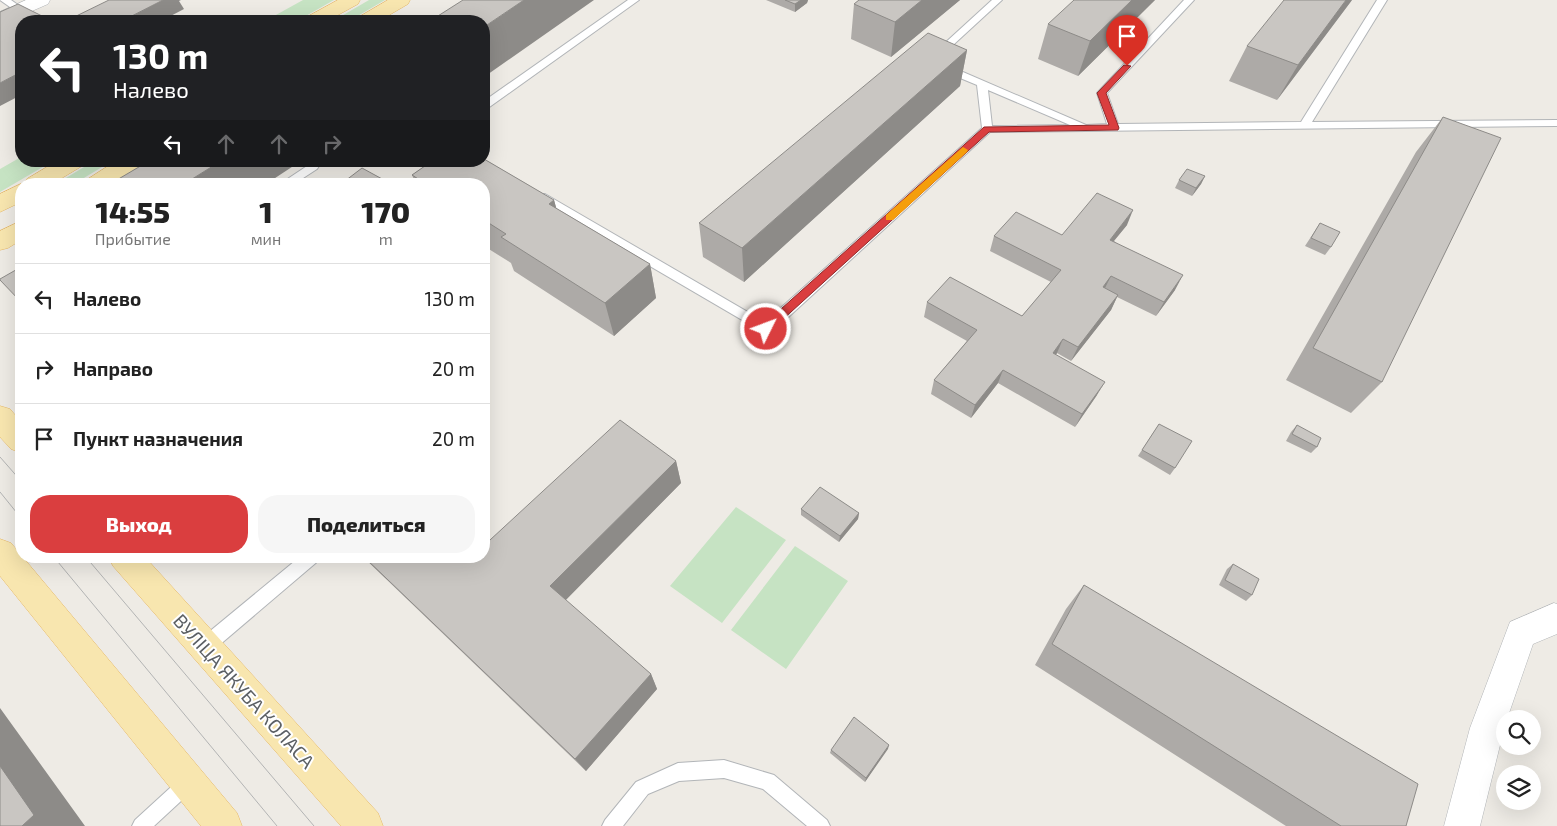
<!DOCTYPE html>
<html lang="ru">
<meta charset="utf-8">
<style>
body{margin:0;font-family:"Exo 2",sans-serif;background:#f6f6f6;color:#222;height:100vh;display:flex;flex-direction:column;font-size:19px;white-space:nowrap}
*{box-sizing:border-box;margin:0}
p{font-size:16px;color:#767676}
.icon{flex:none;width:28px;height:28px;fill:none;stroke:currentColor;stroke-width:2;stroke-linecap:round;stroke-linejoin:round}
.map{position:relative;flex:1;overflow:hidden}
.panel{position:absolute;left:15px;top:178px;width:475px;height:385px;display:flex;flex-direction:column;background:#fff;border-radius:20px;box-shadow:0 5px 20px #0002}
.panel>*{flex:none}
.hud{position:absolute;left:15px;top:15px;width:475px;height:152px;border-radius:20px;box-shadow:0 5px 20px #0002;background:#202124;color:#fff;overflow:hidden}
.fabs{position:absolute;left:1496px;top:710px;display:grid;gap:10px}
.fabs a{display:grid;place-items:center;width:45px;height:45px;border-radius:50%;background:#fff;box-shadow:0 5px 20px #0002;font-size:25px}
.pin{position:absolute;display:grid;place-items:center;width:42px;height:42px;color:#fff;margin:-51px -21px;border-radius:50% 50% 50% 0;rotate:-45deg;box-shadow:0 0 5px #0007}
.pin .icon{rotate:45deg}
.me{position:absolute;width:55px;margin:-28px;rotate:48deg;stroke-linejoin:round;filter:drop-shadow(0 0 4px #0008)}
.turn{display:flex;align-items:center;gap:18px;height:105px;padding:0 15px;font-size:22px}
.turn .icon{width:65px;height:65px;stroke-width:2.5}
.turn b{display:block;font-size:35px;line-height:42px}
.lanes{display:flex;align-items:center;height:48px;padding:0 15px;background:#0003;justify-content:center;gap:25px;direction:ltr}
.lanes .off{opacity:.35}
.eta{display:flex;justify-content:space-evenly;align-items:center;height:85px;text-align:center}
.eta b{font-size:30px;font-weight:800;line-height:35px}
.primary-button{display:flex;gap:10px;margin-top:auto;padding:10px 15px}
.primary-button a{flex:1;height:58px;border-radius:20px;background:#da3e3f;color:#fff;font-size:20px;font-weight:800;line-height:58px;text-align:center}
.primary-button a+a{background:#f6f6f6;color:#222}
ul{padding:0;list-style:none}
li{display:flex;align-items:center;gap:15px;height:70px;padding:0 15px;border-top:1px solid #e0e0e0}
li div{flex:1}
li b{display:block;font-size:19px}
li em{font-style:normal}
.map>svg:first-child{display:block}
.green{fill:#c6e3c3}
.lines{fill:none;stroke-linecap:round;stroke-linejoin:round}
.lane-casing{stroke:#b2b5b8;stroke-width:2}
.street-casing{stroke:#b2b5b8;stroke-width:1}
.primary-casing{stroke:#e5b766;stroke-width:1}
.lane{fill:#fff;fill-rule:evenodd}
.street{fill:#fff;fill-rule:evenodd}
.primary{fill:#f8e6af;fill-rule:evenodd}
.tram{stroke:#b3b4b4;stroke-width:1}
.wall{fill:#adaaa7}
.shaded-wall{fill:#8d8b88}
.building{fill:#c9c6c2;stroke:#8d8b88}
.route{fill:#da3e3f;stroke:#8e2829}
.slow{fill:#f59e0b}
.labels{text-anchor:middle;stroke-width:4;stroke-linejoin:round;paint-order:stroke}
.near-street-label{font-size:19px;fill:#5c6064;stroke:#fff}
</style>
<div class="map">
<svg width="1557" height="826" viewBox="0 0 1557 826">
<rect width="100%" height="100%" fill="#eeebe5"/>
<path class="green" d="M303,0H334L297,21H265Z
M369,0H385L349,21H333Z
M21,157V161H53L0,192V169Z
M94,161H112L74,184H56Z
M736,507L786,540L722,623L670,586Z
M795,546L848,581L786,669L731,630Z"/>
<g class="lines">
<g class="lane-casing">
<path id="lane" d="M0,0H11L25,10L23,12H17Z
M628,0H639L488,108L484,109V101Z
M992,0H1002L940,57H934V53Z
M1184,0H1194L1107,93L1118,124L1301,122L1377,0H1387L1312,122L1557,120V126L990,132L771,333L766,334L537,200L535,197L537,194H545L765,322L982,128L977,85L941,70V66H949L1086,125L1107,124L1097,93ZM988,90L1070,125L992,126Z
M313,162L317,163L319,166L317,169L294,184H280Z
M301,556H321L318,561L210,653L204,655L198,653L196,647L198,641Z
M724,760L774,775L827,820L830,826H807L763,789L724,778L679,781L648,794L623,826H602L605,820L636,782L678,763Z
M188,774L194,777L197,783L194,789L154,826H132L135,820L182,777Z"/>
</g>
<g class="street-casing">
<path id="street" d="M26,0H50L48,4L0,25V12Z
M1554,603L1557,604V634L1533,644L1507,719H1505V725L1480,826H1444L1470,728L1510,622Z"/>
</g>
<g class="primary-casing">
<path id="primary" d="M338,0H360L358,4L327,21H305L307,17Z
M388,0H410L408,4L379,21H357L359,17Z
M57,161H85L82,166L52,184H24L27,179Z
M116,161H144L141,166L113,184H85L88,179Z
M21,184V202L0,212V194Z
M21,221V240L8,248L0,250V231Z
M0,406L10,409L21,422V453L11,449L0,437Z
M0,539L11,543L237,813L242,826H201L0,576Z
M109,556H144L378,813L383,826H341L113,566Z"/>
</g>
<use href="#lane" class="lane"/>
<use href="#street" class="street"/>
<use href="#primary" class="primary"/>
<path class="tram" d="M0,457L21,481
M0,492L21,518
M53,556L277,826
M85,556L314,826"/>
</g>
<path class="wall" d="M766,0H808L807,3L795,12Z
M859,0H960L891,57L851,39L854,4Z
M1155,0L1078,76L1038,59L1048,24Z
M1352,0L1277,100L1229,81L1247,46Z
M967,50L960,86L744,282L703,257L699,223Z
M1443,117L1382,382L1351,413L1286,380L1416,152Z
M484,159L554,200L556,208L650,264L656,298L614,336L514,271L511,263L484,246V184H416L412,175L432,161H484Z
M1205,176L1201,184L1192,196L1175,188L1179,180Z
M1320,223L1331,247L1325,255L1305,246Z
M1127,225L1114,241L1175,290L1156,316L1117,297L1111,310L1071,361L1057,353L1056,355L1097,395L1075,427L998,383L971,418L931,394L934,380L967,341L924,317L927,302L1022,316L1051,282L990,251L994,236L1062,235Z
M1159,424L1175,468L1170,475L1138,456Z
M1297,425L1317,447L1311,453L1286,441L1291,432Z
M676,461L681,483L565,600L651,674L657,689L586,771L362,556H484L490,540Z
M801,509L859,513L858,519L839,542L801,515Z
M1233,564L1252,595L1246,601L1219,585L1227,569Z
M1084,585L1406,826H1286L1035,665L1066,609Z
M889,745L865,782L830,753L831,750Z"/>
<path class="shaded-wall" d="M163,0H181L179,1L184,9L161,21H122Z
M524,0H594L484,77V27Z
M801,0H808L807,3L795,12V4Z
M922,0H960L891,57L895,22Z
M1132,0H1155L1078,76L1090,41Z
M1346,0H1352L1277,100L1298,65Z
M967,50L960,86L744,282L742,248Z
M21,72V95L0,106V83Z
M221,161H301L266,184H184Z
M1205,176L1201,184L1192,196L1196,188Z
M384,180L386,184H380Z
M554,200L564,235L549,204Z
M1133,210L1127,225L1103,254L1110,240Z
M650,264L656,298L614,336L605,303Z
M1183,275L1175,290L1156,316L1164,302Z
M1111,276L1104,290L1103,287Z
M1118,295L1111,310L1071,361L1078,347Z
M1063,339L1057,353L1047,367L1053,353Z
M1003,370L998,383L971,418L975,405Z
M1105,382L1097,395L1075,427L1082,414Z
M676,461L681,483L561,605L550,586Z
M859,513L858,519L839,542L840,536Z
M651,674L657,689L586,771L575,759Z
M0,708L85,826H22L0,766Z
M889,745L888,749L865,782L866,778Z"/>
<path class="building" d="M109,0H163L122,21H66Z
M463,0H524L484,27V21H430Z
M785,0H801L795,4Z
M859,0H922L895,22L854,4Z
M1074,0H1132L1090,41L1048,24Z
M1284,0H1346L1298,65L1247,46Z
M18,4L52,21H21V72L0,83V12Z
M928,33L967,50L742,248L699,223Z
M1443,117L1501,138L1382,382L1313,348Z
M484,159L554,200L549,204L650,264L605,303L501,237L506,234L484,220V184H426L412,175L432,161H484Z
M149,161H221L184,184H110Z
M362,168L384,180L380,184H341Z
M1187,169L1205,176L1196,188L1179,180Z
M1097,193L1133,210L1110,240L1183,275L1164,302L1111,276L1103,287L1118,295L1078,347L1063,339L1053,353L1105,382L1082,414L1003,370L975,405L934,380L977,330L927,302L950,277L1022,316L1061,270L994,236L1016,212L1062,235Z
M1320,223L1340,232L1331,247L1311,238Z
M21,267V302L0,280V279Z
M620,420L676,461L550,586L651,674L575,759L363,556H484V535L490,540Z
M1159,424L1192,441L1175,468L1142,450Z
M1297,425L1321,438L1317,447L1292,434Z
M820,487L859,513L840,536L801,509Z
M1233,564L1259,579L1252,595L1225,580Z
M1084,585L1418,784L1406,826H1341L1052,644Z
M854,717L889,745L866,778L831,750Z
M0,766L34,815L22,826H0Z"/>
<path class="route" d="M1124,65L1131,66L1106,93L1119,128L1118,130L989,132L769,332H762L760,329L762,326L984,127L1109,125L1097,93Z"/>
<path class="slow" d="M963,147L968,150L967,152L893,220H886V215Z"/>
<g class="labels">
<g class="near-street-label">
<text transform="translate(244 691) rotate(48)" y="7">ВУЛІЦА ЯКУБА КОЛАСА</text>
</g>
</g>
</svg>
<div class="fabs">
<a><svg class="icon" aria-label="search" viewBox="0 0 24 24"><circle cx="10" cy="10" r="6"/><path d="M15 15l6 6"/></svg></a>
<a><svg class="icon" aria-label="layers" viewBox="0 0 24 24"><path d="M12 4l9 5-9 5-9-5zM3 14l9 5 9-5"/></svg></a>
</div>
<div class="pin" style="left:1127px;top:66px;background:#d93025"><svg class="icon" aria-label="arrive" viewBox="0 0 24 24"><path d="M6 21V4h12l-3 4 3 4H6"/></svg></div>
<svg class="me" style="left:766px;top:329px" viewBox="-20 -20 40 40"><circle r="17" fill="#da3e3f" stroke="#fff" stroke-width="3"/><path d="M0-11L8 9 0 5-8 9z" fill="#fff"/></svg>
<div class="hud">
<div class="turn"><svg class="icon" aria-label="left" viewBox="0 0 24 24"><path d="M17 20v-9H6M10 6l-5 5 5 5"/></svg><div><b>130 m</b>Налево</div></div>
<div class="lanes"><svg class="icon" aria-label="left" viewBox="0 0 24 24"><path d="M17 20v-9H6M10 6l-5 5 5 5"/></svg><svg class="icon off" aria-label="ahead" viewBox="0 0 24 24"><path d="M12 20V5M6 11l6-6 6 6"/></svg><svg class="icon off" aria-label="ahead" viewBox="0 0 24 24"><path d="M12 20V5M6 11l6-6 6 6"/></svg><svg class="icon off" aria-label="right" viewBox="0 0 24 24"><path d="M7 20v-9h11M14 6l5 5-5 5"/></svg></div>
</div>
<section class="panel">
<div class="eta">
<div><b>14:55</b><p>Прибытие</p></div>
<div><b>1</b><p>мин</p></div>
<div><b>170</b><p>m</p></div>
</div>
<ul>
<li><svg class="icon" aria-label="left" viewBox="0 0 24 24"><path d="M17 20v-9H6M10 6l-5 5 5 5"/></svg><div><b>Налево</b></div><em>130 m</em></li>
<li><svg class="icon" aria-label="right" viewBox="0 0 24 24"><path d="M7 20v-9h11M14 6l5 5-5 5"/></svg><div><b>Направо</b></div><em>20 m</em></li>
<li><svg class="icon" aria-label="arrive" viewBox="0 0 24 24"><path d="M6 21V4h12l-3 4 3 4H6"/></svg><div><b>Пункт назначения</b></div><em>20 m</em></li>
</ul>
<div class="primary-button"><a>Выход</a><a>Поделиться</a></div>
</section>
</div>
